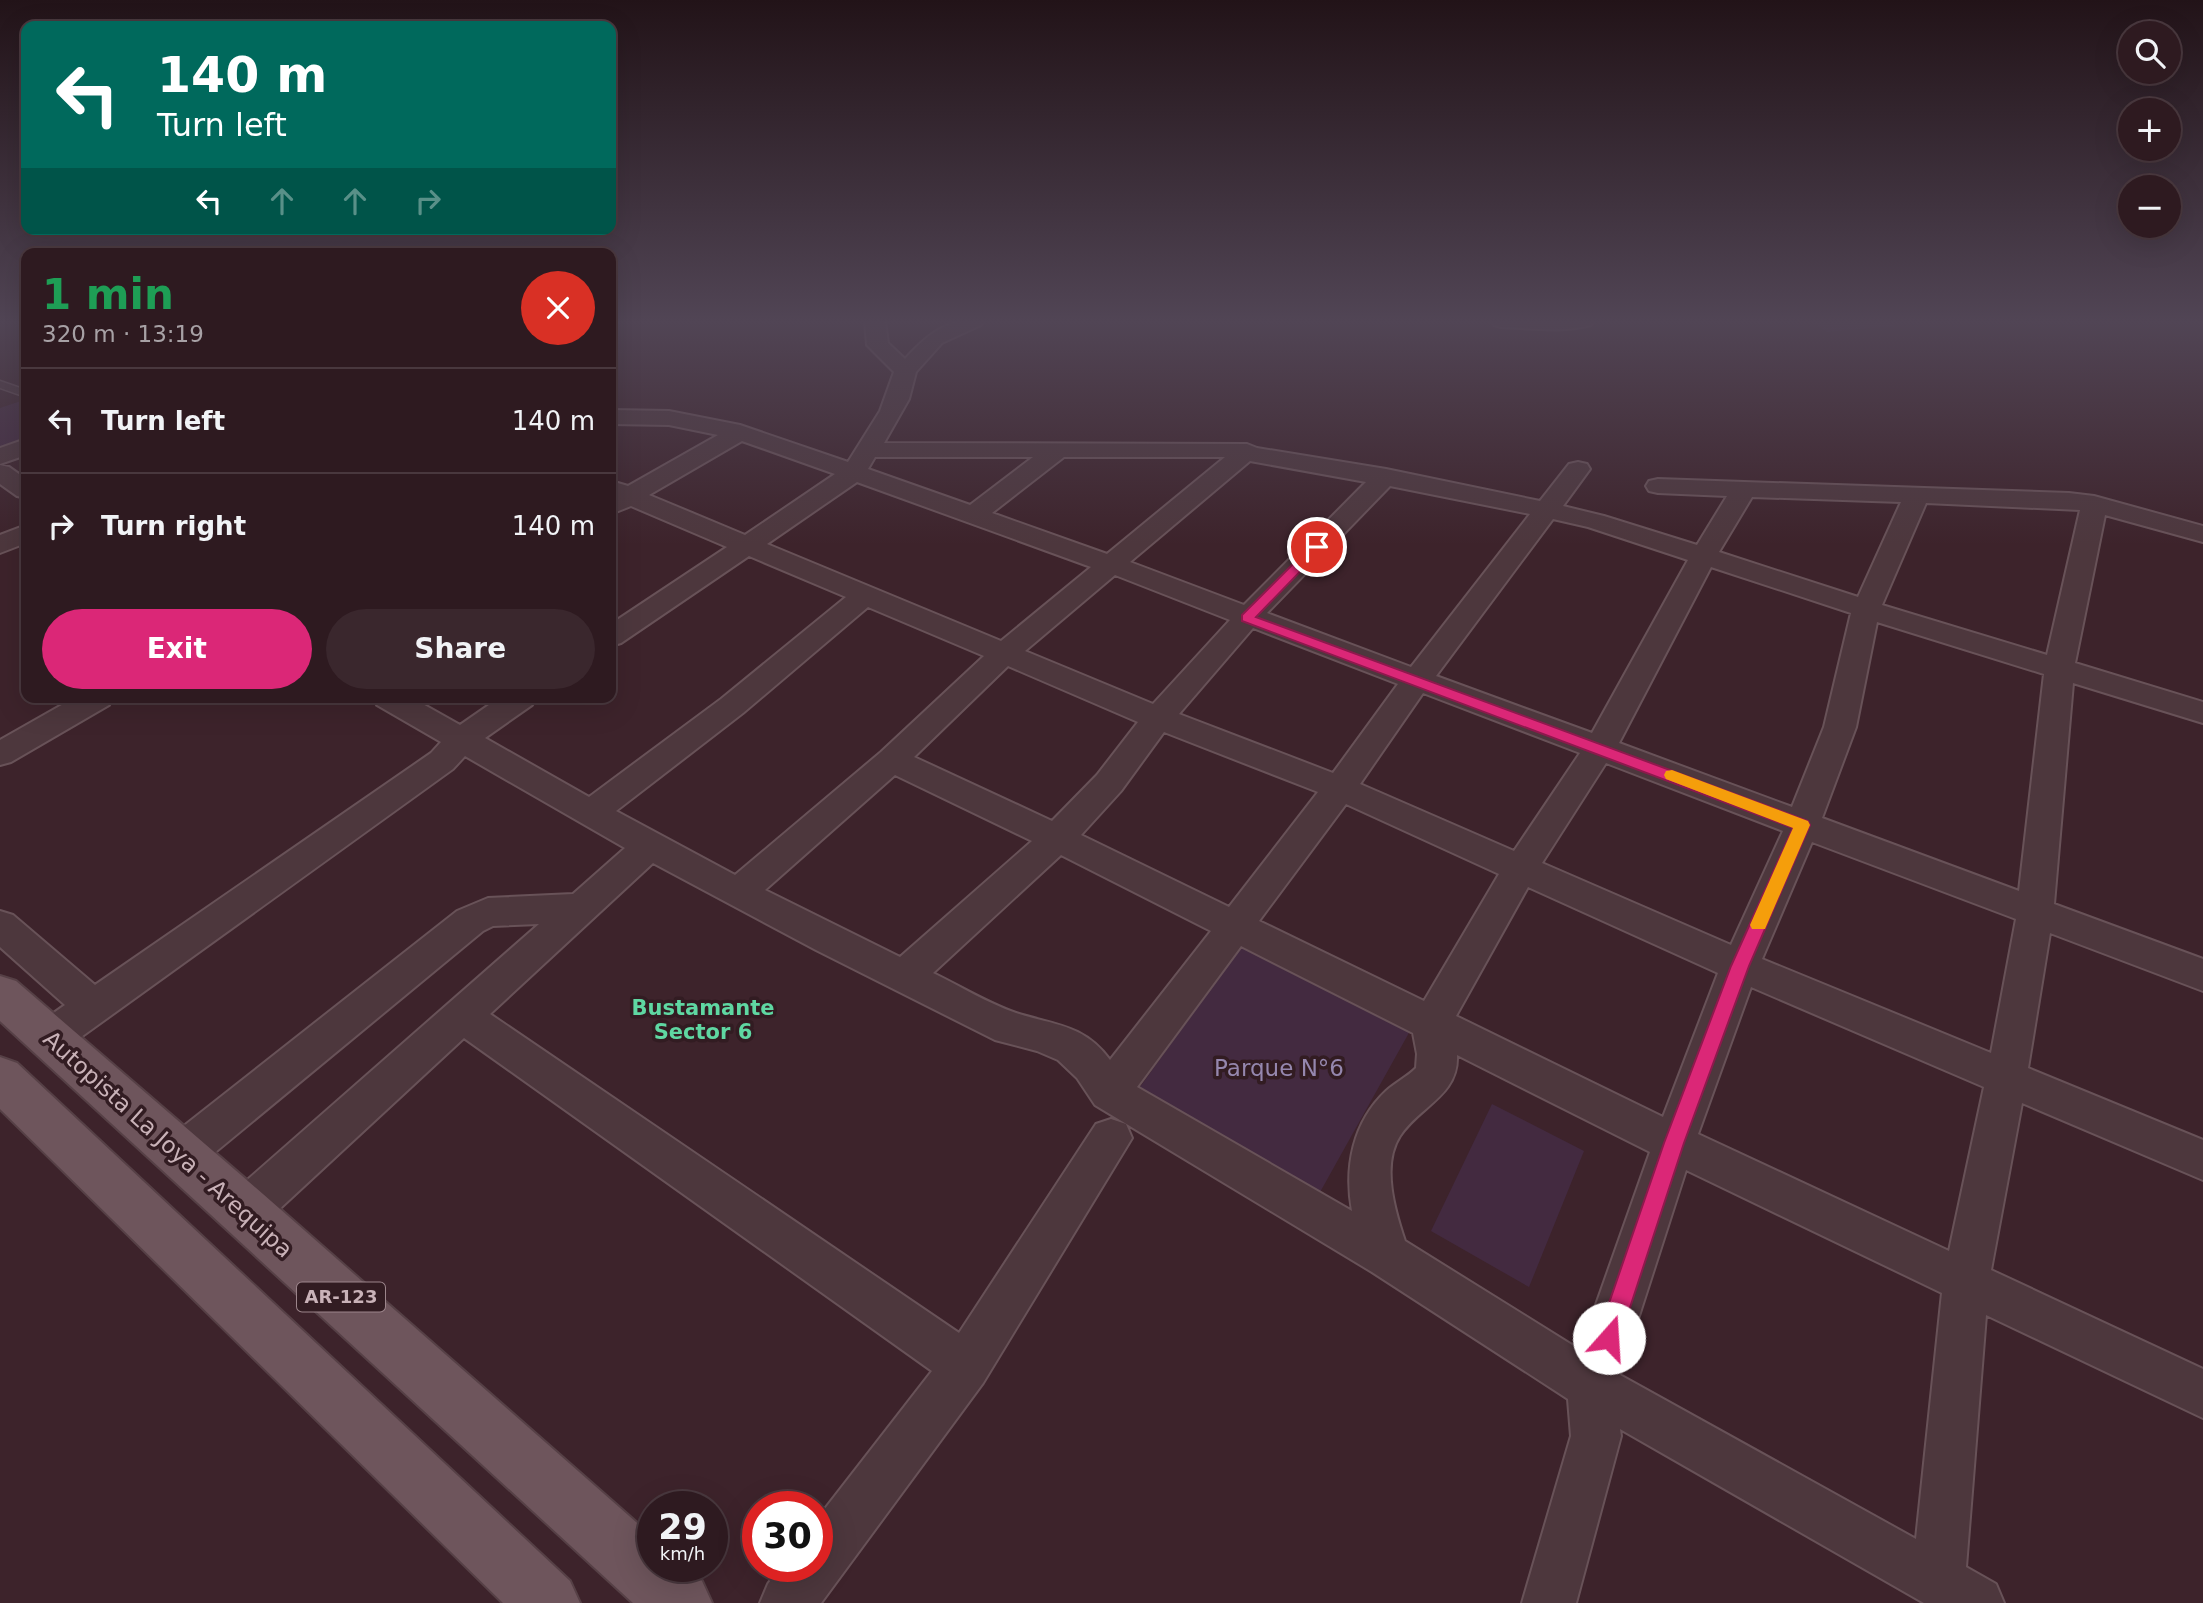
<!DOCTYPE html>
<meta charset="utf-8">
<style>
body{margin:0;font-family:"DejaVu Sans",sans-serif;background:#3a272d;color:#f1f3f6;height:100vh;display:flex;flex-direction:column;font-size:26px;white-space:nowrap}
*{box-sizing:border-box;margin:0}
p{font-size:23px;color:#a7a1a5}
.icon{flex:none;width:38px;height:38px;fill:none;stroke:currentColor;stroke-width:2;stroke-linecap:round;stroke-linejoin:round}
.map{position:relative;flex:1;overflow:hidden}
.side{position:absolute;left:21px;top:248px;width:595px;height:455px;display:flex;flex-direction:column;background:#2e1a20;border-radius:14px;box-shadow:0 7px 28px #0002,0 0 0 2px #49383e}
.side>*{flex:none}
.top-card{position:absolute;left:21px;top:21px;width:595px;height:214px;border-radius:14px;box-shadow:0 7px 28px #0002,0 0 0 2px #49383e;background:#00695c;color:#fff;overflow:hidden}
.fabs{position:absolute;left:2118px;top:21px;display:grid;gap:14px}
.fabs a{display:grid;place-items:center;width:63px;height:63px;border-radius:50%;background:#2e1a20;box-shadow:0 7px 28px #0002,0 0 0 2px #49383e;font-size:35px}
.speed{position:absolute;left:637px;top:1491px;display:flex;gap:14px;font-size:35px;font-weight:700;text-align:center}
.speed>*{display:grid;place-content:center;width:91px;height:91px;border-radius:50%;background:#2e1a20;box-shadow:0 7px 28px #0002,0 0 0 2px #49383e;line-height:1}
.speed small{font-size:18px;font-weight:400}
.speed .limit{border:10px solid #d22;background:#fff;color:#111}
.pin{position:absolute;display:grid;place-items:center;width:60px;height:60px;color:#fff;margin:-30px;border:4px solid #fff;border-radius:50%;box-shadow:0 2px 7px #0007}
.me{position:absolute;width:77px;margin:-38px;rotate:19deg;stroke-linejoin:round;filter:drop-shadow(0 0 5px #0008)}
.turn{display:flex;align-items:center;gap:24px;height:147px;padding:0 21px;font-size:32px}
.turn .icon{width:91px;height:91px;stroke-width:2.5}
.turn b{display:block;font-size:49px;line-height:60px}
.lanes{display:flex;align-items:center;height:66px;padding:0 21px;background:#0003;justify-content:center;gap:35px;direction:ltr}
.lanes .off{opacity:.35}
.round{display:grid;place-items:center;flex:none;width:74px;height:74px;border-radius:37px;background:#3a272d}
.head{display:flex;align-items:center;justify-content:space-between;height:119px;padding:0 21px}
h1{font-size:42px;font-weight:600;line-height:52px;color:#1e9e55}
.button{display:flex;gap:14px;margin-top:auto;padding:14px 21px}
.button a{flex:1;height:80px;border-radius:42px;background:#db2777;color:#fff;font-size:28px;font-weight:600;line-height:80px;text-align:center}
.button a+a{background:#3a272d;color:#f1f3f6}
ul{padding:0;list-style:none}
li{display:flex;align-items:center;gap:21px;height:105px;padding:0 21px;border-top:2px solid #49383e}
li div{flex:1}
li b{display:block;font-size:26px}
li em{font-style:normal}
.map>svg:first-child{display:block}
.green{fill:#432a40}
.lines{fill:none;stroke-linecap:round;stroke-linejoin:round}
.lane-casing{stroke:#685258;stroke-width:3}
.street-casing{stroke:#685258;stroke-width:4}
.primary-casing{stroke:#564046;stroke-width:4}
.lane{fill:#4d373d;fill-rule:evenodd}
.street{fill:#4d373d;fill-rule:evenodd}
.primary{fill:#6e555c;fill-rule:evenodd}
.route{fill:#db2777;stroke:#8e194d;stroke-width:2}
.slow{fill:#f59e0b}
.labels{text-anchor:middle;stroke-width:7;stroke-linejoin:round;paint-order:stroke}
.shield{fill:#321c22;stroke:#9c858b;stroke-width:2}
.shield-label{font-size:18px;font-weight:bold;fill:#c9b2b8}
.neighbourhood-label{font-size:21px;font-weight:bold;fill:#5fd7a2;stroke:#321c22}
.near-park-label{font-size:23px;fill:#9587ae;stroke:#321c22}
.near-street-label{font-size:23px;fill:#c9b2b8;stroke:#321c22}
</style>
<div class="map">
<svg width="2203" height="1603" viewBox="0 0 2203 1603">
<rect width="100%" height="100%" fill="#3d232b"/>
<path class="green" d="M1812,321H1887L1894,326L1827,332Z
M24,400L26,402V437L0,447V408Z
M1241,946L1410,1031L1319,1194L1135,1094Z
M1492,1104L1584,1151L1529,1287L1431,1231Z"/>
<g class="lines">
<g class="lane-casing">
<path id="lane" d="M0,381L26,390V397L0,388Z"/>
</g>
<g class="street-casing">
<path id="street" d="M865,321H885L888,343L905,359C929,333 947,318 984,321L981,325L942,343L916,372L909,399L884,443L1247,444L1257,448L1386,469L1540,501L1569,464L1578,462L1587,464L1590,469L1563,506L1604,516L1697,545L1727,496L1658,493L1649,491L1646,486L1649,481L1658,479L2069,493L2094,496L2203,526V542L2105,515L2075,663L2203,702V723L2073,683L2054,904L2203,959V991L2050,933L2028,1068L2203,1140V1180L2022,1103L1991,1270L2203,1369V1418L1986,1315L1966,1567L1996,1584L2004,1603H1924L1620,1429L1621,1436L1576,1603H1522L1571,1436L1568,1399L1372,1272L1095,1105L1077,1078L1058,1060L1037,1051L995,1040L816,950L653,863L490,1014L959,1333L1096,1124L1111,1119L1126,1124L1132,1138L983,1383L821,1603H760L768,1584L781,1566H817V1519L932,1371L464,1038L261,1226L245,1232L229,1226L223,1211L229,1196L539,924L493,926L483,931L196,1168L181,1174L166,1168L160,1154L166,1140L457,911L488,898L573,894L625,848L465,756L453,769L63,1050L49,1055L35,1050L29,1038L35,1026L65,1005L0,947V911L13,915L95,985L431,753L441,742L377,705L373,698H412L460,725L499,698H536L532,705L485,738L589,797L721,699L846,597L749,556L621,643L611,646V624L727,547L631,506L616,512L611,510V481L628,486L718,435L669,425L611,424V410L669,411L740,425L848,462L880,411L894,372L867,345ZM742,441L835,474L745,535L649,495ZM875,457H1033L970,505L868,469ZM1064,457H1225L1107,554L992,513ZM1250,461L1366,482L1244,605L1130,562ZM857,482L1091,567L1001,641L767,544ZM1390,486L1530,514L1411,667L1267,613ZM1752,497L1901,502L1858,597L1719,552ZM1926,503L2080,510L2047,655L1882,605ZM1553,519L1588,527L1688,560L1592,733L1436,676ZM1711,567L1851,613L1824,727L1792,807L1619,743ZM1115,575L1230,620L1153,704L1025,651ZM868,607L984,656L881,752L735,875L616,811L743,713ZM1877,622L2044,674L2019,891L1822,818L1856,727ZM1253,628L1398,684L1333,773L1179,714ZM1008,666L1138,722L1097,775L1052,821L914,757ZM1423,693L1580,753L1514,851L1360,784ZM1164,732L1318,792L1229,907L1081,835L1121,791ZM1606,763L1783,831L1731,945L1542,863ZM895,775L1032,841L900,957L765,890ZM1346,804L1499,874L1424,1001L1259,921ZM1812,842L2016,919L1991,1053L1762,959ZM1061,855L1211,931L1110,1060C1084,1024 1053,1025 1016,1013C987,1003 960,986 933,973ZM1528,887L1718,973L1663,1117L1456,1016ZM1241,946L1413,1033L1417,1054L1416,1068C1407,1077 1396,1082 1386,1091C1353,1122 1344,1167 1352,1211L1137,1087ZM1751,987L1984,1087L1949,1251L1698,1134ZM1457,1055L1650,1152L1580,1350L1405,1241C1395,1211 1381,1165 1400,1136C1419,1106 1459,1096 1457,1055ZM1686,1170L1942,1293L1916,1539L1620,1375Z
M1491,321H1594L1591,325C1562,333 1530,328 1501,327L1494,325Z
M26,439V455L0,464V448Z
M0,465L9,467L26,479V498L17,496L0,484Z
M26,525V543L0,553V535Z
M74,698H113L109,705L11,762L0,765V740Z"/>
</g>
<g class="primary-casing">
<path id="primary" d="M0,976L16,981L263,1194L653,1537V1566H686L702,1581L712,1603H633L0,1021Z
M0,1057L17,1063L570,1581L580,1603H503L0,1109Z"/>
</g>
<use href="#lane" class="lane"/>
<use href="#street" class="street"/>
<use href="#primary" class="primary"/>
</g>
<linearGradient id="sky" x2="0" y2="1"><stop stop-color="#221318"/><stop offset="0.59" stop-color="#514555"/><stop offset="1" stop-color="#514555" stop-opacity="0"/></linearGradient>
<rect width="2203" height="545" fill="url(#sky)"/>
<path class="route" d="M1317,544L1321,545V550L1256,617L1808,821L1810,825L1749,966L1684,1143L1620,1338L1617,1346L1609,1349L1601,1346L1597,1338L1664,1143L1731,966L1793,828L1242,621V615L1312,545Z"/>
<path class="slow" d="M1672,770L1808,821L1810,825L1765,929H1752L1750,925L1793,828L1666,779L1664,775L1666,771Z"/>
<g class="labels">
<rect class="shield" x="297" y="1282.5" width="88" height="29" rx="5"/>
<g class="shield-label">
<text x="341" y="1303">AR-123</text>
</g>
<g class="neighbourhood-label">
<text x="703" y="1015">Bustamante<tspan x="703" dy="24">Sector 6</tspan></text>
</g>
<g class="near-park-label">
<text x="1279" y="1076">Parque N°6</text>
</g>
<g class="near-street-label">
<text transform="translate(168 1144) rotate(42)" y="8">Autopista La Joya - Arequipa</text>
</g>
</g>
</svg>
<div class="fabs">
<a><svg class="icon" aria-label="search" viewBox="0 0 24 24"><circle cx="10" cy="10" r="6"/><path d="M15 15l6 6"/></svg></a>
<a>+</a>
<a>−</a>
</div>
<div class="speed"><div>29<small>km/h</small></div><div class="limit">30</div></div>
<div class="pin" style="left:1317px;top:547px;background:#d93025"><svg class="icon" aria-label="arrive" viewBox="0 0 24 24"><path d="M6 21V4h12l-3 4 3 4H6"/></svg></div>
<svg class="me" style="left:1609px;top:1338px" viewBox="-20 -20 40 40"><circle r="19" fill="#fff"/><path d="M0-13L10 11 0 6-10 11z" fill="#db2777"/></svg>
<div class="top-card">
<div class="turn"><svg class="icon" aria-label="left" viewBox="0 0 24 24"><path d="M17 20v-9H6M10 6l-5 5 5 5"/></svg><div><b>140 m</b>Turn left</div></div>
<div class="lanes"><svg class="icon" aria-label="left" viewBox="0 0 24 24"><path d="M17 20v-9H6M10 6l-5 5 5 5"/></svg><svg class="icon off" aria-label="ahead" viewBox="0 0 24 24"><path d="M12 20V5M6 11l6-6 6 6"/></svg><svg class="icon off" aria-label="ahead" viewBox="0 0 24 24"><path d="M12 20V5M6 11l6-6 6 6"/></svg><svg class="icon off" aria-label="right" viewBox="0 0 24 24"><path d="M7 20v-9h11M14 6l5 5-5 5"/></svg></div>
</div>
<section class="side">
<div class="head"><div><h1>1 min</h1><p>320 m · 13:19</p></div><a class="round" style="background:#d93025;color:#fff"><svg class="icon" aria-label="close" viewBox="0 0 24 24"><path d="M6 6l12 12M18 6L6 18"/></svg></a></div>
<ul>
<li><svg class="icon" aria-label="left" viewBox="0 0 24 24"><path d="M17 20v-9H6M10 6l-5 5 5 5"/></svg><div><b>Turn left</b></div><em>140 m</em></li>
<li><svg class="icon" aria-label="right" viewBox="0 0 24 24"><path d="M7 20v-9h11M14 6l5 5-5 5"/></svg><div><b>Turn right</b></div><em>140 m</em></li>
</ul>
<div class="button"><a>Exit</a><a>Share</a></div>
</section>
</div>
